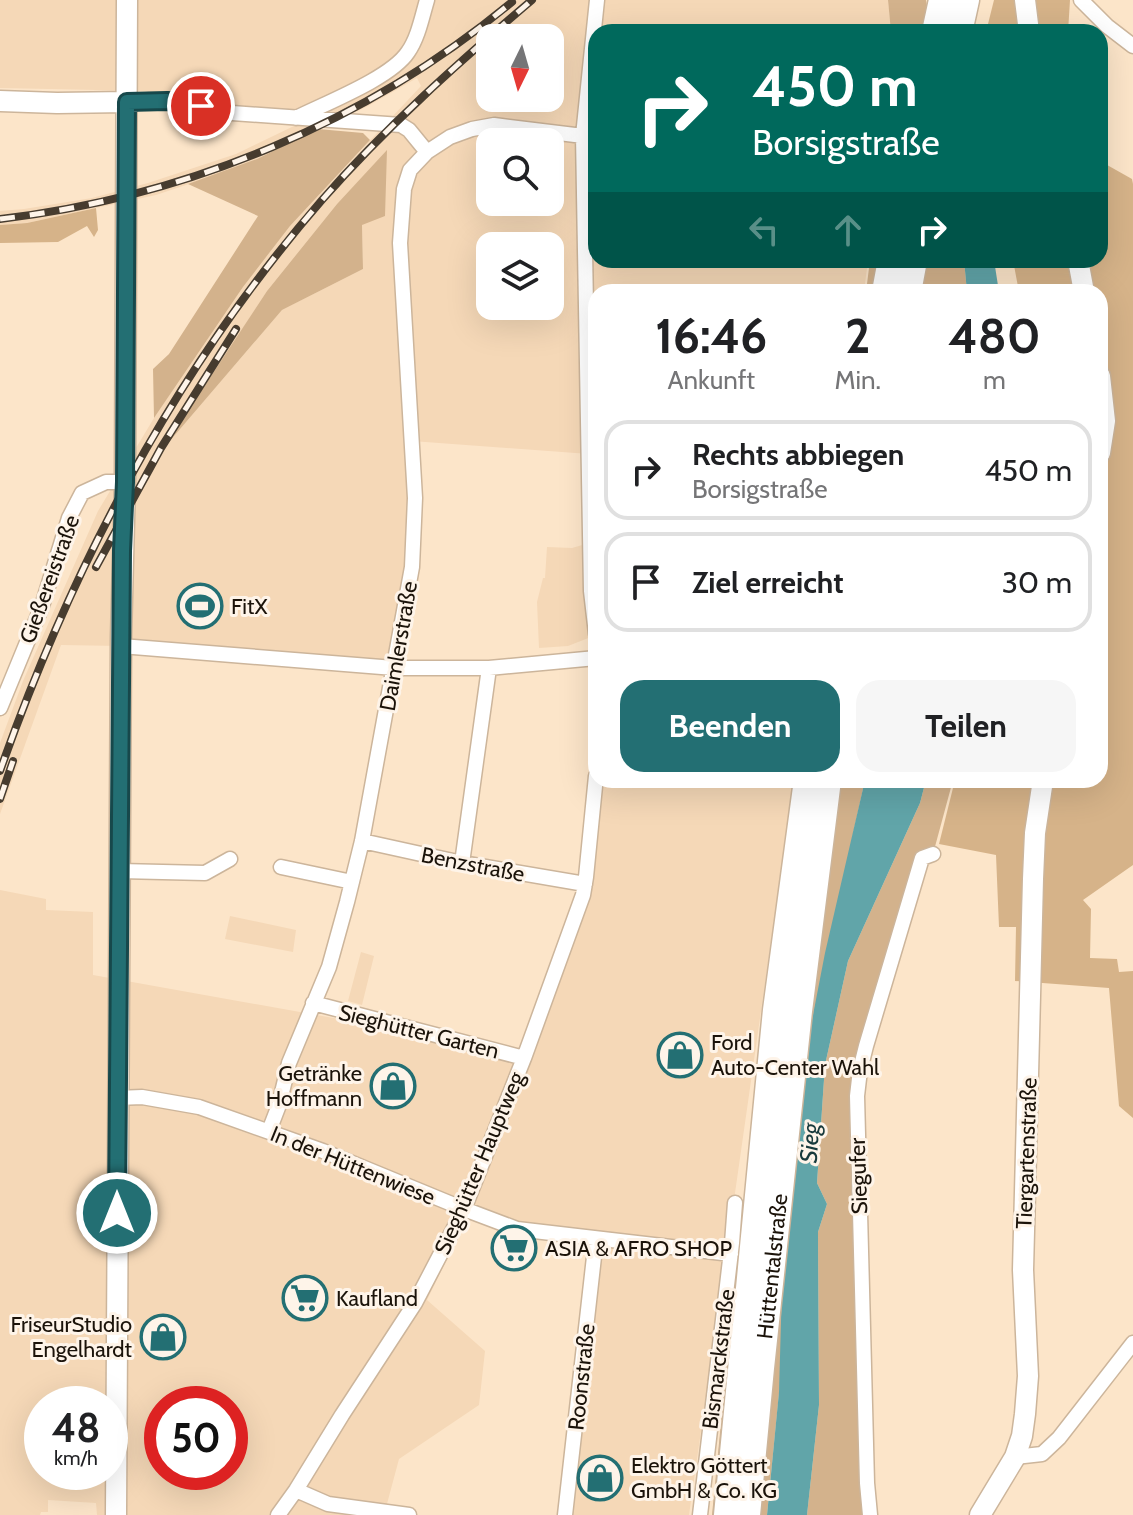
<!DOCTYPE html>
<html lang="de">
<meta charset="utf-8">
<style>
body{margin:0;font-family:Cabin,sans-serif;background:#f6f6f6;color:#202124;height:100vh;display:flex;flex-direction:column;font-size:30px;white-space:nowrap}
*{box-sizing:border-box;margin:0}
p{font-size:26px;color:#757577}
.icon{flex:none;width:44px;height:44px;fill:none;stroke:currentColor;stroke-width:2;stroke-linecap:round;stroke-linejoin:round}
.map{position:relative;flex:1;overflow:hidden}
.sheet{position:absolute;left:588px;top:284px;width:520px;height:504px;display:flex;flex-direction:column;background:#fff;border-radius:24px;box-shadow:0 8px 32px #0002}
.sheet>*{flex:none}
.hud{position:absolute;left:588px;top:24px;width:520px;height:244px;border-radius:24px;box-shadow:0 8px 32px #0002;background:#00695c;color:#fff;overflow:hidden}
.needle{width:52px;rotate:185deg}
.controls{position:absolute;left:476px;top:24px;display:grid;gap:16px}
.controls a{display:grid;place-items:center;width:88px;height:88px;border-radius:16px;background:#fff;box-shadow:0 8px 32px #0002;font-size:40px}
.speed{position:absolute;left:24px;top:1386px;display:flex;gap:16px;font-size:40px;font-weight:700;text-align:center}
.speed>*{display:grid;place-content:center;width:104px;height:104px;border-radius:50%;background:#fff;box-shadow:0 8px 32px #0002;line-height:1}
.speed small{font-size:20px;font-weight:400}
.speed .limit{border:12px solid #d22;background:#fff;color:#111}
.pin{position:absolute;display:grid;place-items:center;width:68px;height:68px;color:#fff;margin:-34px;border:4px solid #fff;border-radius:50%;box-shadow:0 2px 8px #0007}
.me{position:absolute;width:88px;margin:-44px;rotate:0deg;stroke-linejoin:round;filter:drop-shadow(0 0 6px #0008)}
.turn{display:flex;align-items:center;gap:28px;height:168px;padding:0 32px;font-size:36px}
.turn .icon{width:104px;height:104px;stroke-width:2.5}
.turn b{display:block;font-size:56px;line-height:68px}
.lanes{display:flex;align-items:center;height:76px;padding:0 32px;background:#0003;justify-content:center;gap:40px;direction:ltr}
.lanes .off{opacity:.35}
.eta{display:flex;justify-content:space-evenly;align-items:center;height:136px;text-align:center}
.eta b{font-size:48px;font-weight:700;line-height:56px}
.cta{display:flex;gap:16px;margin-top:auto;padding:16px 32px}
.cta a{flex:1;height:92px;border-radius:24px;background:#236f73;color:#fff;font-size:32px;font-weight:700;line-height:92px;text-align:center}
.cta a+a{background:#f6f6f6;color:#202124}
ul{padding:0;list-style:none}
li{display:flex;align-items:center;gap:24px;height:100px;margin:0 16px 12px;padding:0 16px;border:4px solid #e0e0e0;border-radius:24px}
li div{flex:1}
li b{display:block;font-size:30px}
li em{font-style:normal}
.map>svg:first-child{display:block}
.built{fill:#f5d8b7;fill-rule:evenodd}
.green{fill:#d3b28c}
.forest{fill:#d6b389}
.water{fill:#61a5a9}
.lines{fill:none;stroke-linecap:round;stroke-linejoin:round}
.street-casing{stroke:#ccb59b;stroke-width:17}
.secondary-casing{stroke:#ccb59b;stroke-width:23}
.highway-casing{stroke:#ccb59b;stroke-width:29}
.street{stroke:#fff;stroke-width:14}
.secondary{stroke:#fff;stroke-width:20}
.highway{stroke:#fff;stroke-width:26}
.rail-casing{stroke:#473c2f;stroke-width:8}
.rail{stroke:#fef4e9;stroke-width:5;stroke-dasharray:15;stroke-linecap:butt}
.route-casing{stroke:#17484b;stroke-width:20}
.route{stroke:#236f73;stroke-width:14}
.labels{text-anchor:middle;stroke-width:6;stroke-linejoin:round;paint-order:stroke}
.street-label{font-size:22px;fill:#1b130a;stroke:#fef4e9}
.poi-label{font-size:22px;fill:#1b130a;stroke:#fef4e9;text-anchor:start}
.water-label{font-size:24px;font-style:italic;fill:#183a3c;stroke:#fef4e9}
</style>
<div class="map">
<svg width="1133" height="1515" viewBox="0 0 1133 1515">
<rect width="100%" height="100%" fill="#fce5c9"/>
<path class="built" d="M0,0H888L891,32H596V260H868L864,292H596V462L589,454L412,441L415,498L394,668L121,646L61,645L0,814V743L23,681L98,511L154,418L243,287L290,226L421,86L417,78L368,106L257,159L207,178L156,195L27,223L0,225V211L24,209L92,198L148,183L236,154L296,125L277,116L167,101L146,91L0,88ZM490,38H550V98H490ZM490,142H550V202H490ZM387,151L362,225L363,269L282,310L169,442L267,291L337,204ZM490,246H550V306H490Z
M596,541V635L568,646L539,648L537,602L543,578H545L547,547L572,548Z
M596,780H794L689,1515H562L594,1242L469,1214L427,1300L485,1351L479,1405L399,1459L384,1515H97L96,1503L48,1500V1512H41L40,1515H0V890L46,899V910L93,912V975L518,1051L531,1040L583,895ZM42,1404H110V1472H42ZM162,1404H230V1472H162Z
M230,916L296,930L293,952L225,939Z
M361,952L374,956L362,1005L348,1001Z"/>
<path class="green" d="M888,0H926L931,32H891Z
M318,129L363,133L370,140L290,226L243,287L154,418L153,369L169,354L258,216L188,184L257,159Z
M387,150L385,216L362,225L363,269L282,310L163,449L267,291L337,204Z
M870,260H964L967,292H866Z
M800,780H865L853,834L779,1393L767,1515H712L739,1238Z
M926,780H953L933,854L921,858L860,1070L870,1515H807L819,1405L818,1232L827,1204L817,1183L825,1065L848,961L920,803Z"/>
<path class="forest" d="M994,0H1070L1068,32H986Z
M1100,161L1132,179L1133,184V865L1083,900L1091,909L1090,958L1117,959L1119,972L1133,971V1118L1119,1106L1109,988L1015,981L1016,927H999L996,855L939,844L955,780H1100V292H1019L1013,260H1100Z
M96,208L98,230L94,237L87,226L58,242L0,243V225L27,223Z"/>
<path class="water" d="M964,260H994L999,292H967Z
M865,780H926L920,803L848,961L825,1065L817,1183L827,1204L818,1232L819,1405L807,1515H767L779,1392L782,1286L791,1129L825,953Z"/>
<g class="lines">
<g class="street-casing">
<path id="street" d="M1081,0L1107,26L1133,46
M127,102L167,101L232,113L401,125L409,130L427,152
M296,118C326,103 391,78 408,52C418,38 422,17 427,0
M596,634L591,591L583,136L597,0
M121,646L394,668H489L596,658
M0,708L42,606L69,518L82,493L106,482H125
M362,841L462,863L585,884
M462,863L489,668
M281,867L352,882
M120,871L205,873L230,859
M313,1003L524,1058
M117,1098L142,1097L199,1107L323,1151L464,1209L517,1229L731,1254
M269,1131L279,1105L289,1063L329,967L347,902L362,841L412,567L415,498L400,243L404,189L410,170L427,152L450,137L472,129L494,125L583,136
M1015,1457L1042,1454L1059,1438L1133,1343
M296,1490L328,1504L409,1515
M278,1515L296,1490L342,1415L415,1303L464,1209L524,1058L583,895L586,877L596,776
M565,1515L596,1239
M700,1515L732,1243L735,1203
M870,1515L867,1483L857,1096L860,1070L866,1046L922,858L933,854"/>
</g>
<g class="secondary-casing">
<path id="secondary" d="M1025,0L1029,32
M0,101L57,103L127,102
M1078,260L1084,292
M1100,376L1105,421L1100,453
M116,1515L121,637L125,482L127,0
M980,1515L1015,1457L1022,1436L1025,1414L1028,1376L1023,1270L1033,879L1035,833L1043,780"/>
</g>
<g class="highway-casing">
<g id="highway">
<path d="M935,32L942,0"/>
<path d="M959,32L966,0"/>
<path d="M885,292L891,260"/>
<path d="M908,292L914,260"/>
<path d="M727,1515L776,1010L807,780"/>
<path id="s1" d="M747,1515L761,1368L799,1011L828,780"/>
</g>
</g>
<use href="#street" class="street"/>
<use href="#secondary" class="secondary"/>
<use href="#highway" class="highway"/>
<g class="rail-casing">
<path id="rail" d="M0,219C187,197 367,122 512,2
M96,567L161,448L236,329
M0,771C73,564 177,367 322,200C386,127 458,63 532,0
M0,799L13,761"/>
</g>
<use href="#rail" class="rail"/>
</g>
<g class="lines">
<g class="route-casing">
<path id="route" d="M117,1213L122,551L125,482L127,102L167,101L201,106"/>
</g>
<use href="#route" class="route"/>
</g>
<defs>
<g id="stadium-ring" transform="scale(2.3)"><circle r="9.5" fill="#fef4e9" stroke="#236f73" stroke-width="1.5"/><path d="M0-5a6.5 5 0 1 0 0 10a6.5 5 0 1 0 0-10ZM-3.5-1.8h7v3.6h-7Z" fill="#236f73"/></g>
<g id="shop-ring" transform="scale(2.3)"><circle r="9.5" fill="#fef4e9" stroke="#236f73" stroke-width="1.5"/><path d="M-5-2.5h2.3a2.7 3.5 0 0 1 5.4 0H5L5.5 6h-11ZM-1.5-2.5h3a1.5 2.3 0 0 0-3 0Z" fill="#236f73"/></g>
<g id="supermarket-ring" transform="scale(2.3)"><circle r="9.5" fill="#fef4e9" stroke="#236f73" stroke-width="1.5"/><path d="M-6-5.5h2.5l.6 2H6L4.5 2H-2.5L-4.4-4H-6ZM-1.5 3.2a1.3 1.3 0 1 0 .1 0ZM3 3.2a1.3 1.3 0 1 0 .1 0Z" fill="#236f73"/></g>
</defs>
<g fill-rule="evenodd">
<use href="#stadium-ring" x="200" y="606"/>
<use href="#shop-ring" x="680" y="1055"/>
<use href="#shop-ring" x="393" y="1086"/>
<use href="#supermarket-ring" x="514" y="1248"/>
<use href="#supermarket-ring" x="305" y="1298"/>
<use href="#shop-ring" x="163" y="1337"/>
<use href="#shop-ring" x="600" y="1478"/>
</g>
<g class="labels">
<g class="street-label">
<text transform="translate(49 579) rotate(-70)" y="8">Gießereistraße</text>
<text transform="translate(398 646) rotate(-80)" y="8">Daimlerstraße</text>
<text transform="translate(473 864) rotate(11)" y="8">Benzstraße</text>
<text transform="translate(419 1031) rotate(14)" y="8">Sieghütter Garten</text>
<text transform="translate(1026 1153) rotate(-88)" y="8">Tiergartenstraße</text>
<text transform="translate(479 1163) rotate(-67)" y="8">Sieghütter Hauptweg</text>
<text transform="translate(353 1165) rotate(22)" y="8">In der Hüttenwiese</text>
<text transform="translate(858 1176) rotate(-92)" y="8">Siegufer</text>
<text dy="8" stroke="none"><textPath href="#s1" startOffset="250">Hüttentalstraße</textPath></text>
<text transform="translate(718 1359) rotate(-83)" y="8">Bismarckstraße</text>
<text transform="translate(581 1377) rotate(-84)" y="8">Roonstraße</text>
</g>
<g class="poi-label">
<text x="231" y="614">FitX</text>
<text x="711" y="1050">Ford<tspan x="711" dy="25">Auto-Center Wahl</tspan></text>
<text x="362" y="1081" text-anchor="end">Getränke<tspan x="362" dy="25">Hoffmann</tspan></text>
<text x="545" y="1256">ASIA &amp; AFRO SHOP</text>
<text x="336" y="1306">Kaufland</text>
<text x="132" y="1332" text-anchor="end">FriseurStudio<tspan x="132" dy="25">Engelhardt</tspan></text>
<text x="631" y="1473">Elektro Göttert<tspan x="631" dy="25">GmbH &amp; Co. KG</tspan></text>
</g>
<g class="water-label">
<text transform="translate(810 1143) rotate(-86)" y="8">Sieg</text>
</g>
</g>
</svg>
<div class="controls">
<a><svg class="needle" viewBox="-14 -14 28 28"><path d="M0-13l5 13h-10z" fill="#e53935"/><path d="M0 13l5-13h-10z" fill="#757577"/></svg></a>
<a><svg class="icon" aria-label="search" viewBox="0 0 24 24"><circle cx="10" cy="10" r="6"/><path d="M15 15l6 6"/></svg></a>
<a><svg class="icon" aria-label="layers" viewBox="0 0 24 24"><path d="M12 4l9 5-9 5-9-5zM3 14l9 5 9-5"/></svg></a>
</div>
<div class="speed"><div>48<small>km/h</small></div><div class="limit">50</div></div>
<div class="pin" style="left:201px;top:106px;background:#d93025"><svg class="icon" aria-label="arrive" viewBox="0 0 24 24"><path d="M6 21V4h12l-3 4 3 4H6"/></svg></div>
<svg class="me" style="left:117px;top:1213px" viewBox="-20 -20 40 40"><circle r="17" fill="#236f73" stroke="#fff" stroke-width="3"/><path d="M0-11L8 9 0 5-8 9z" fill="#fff"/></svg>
<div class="hud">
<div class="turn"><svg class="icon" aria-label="right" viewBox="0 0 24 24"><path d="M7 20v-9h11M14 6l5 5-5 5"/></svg><div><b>450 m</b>Borsigstraße</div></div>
<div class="lanes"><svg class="icon off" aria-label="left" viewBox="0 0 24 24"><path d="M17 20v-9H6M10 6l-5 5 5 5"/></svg><svg class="icon off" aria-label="ahead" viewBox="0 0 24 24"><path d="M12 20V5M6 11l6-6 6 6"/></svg><svg class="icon" aria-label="right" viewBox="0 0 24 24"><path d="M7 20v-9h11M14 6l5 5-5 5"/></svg></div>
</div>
<section class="sheet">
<div class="eta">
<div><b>16:46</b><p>Ankunft</p></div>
<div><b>2</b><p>Min.</p></div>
<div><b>480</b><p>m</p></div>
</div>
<ul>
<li><svg class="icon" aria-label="right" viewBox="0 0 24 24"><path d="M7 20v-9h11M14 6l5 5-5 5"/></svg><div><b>Rechts abbiegen</b><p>Borsigstraße</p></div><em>450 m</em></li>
<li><svg class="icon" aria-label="arrive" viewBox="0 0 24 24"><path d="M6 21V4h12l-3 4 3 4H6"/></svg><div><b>Ziel erreicht</b></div><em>30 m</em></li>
</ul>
<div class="cta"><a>Beenden</a><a>Teilen</a></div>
</section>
</div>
